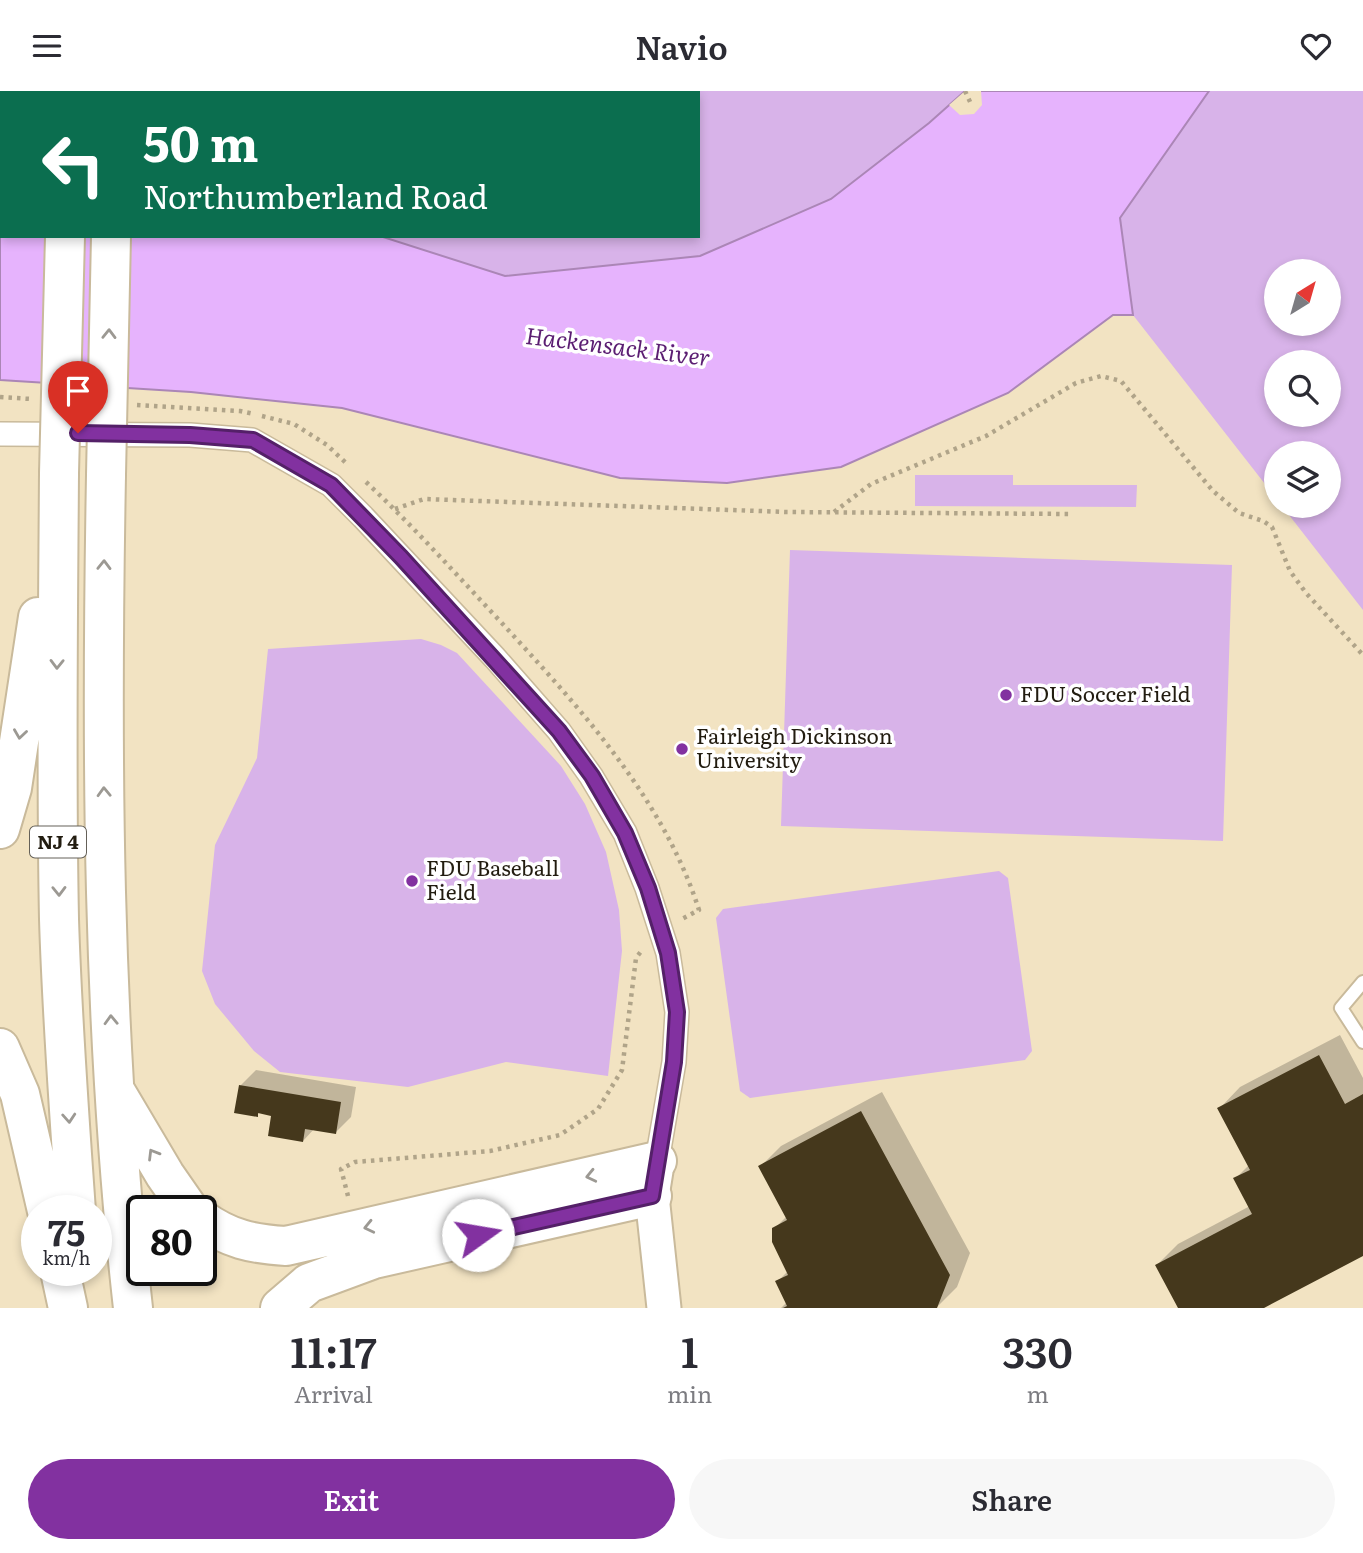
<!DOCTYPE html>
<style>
body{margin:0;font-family:Literata,serif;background:#f7f7f7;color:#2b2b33;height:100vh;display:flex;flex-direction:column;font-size:26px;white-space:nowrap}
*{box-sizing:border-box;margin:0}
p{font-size:23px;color:#7c7c81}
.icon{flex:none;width:38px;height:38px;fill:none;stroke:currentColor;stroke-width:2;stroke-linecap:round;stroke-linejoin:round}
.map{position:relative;height:1217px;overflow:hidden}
.details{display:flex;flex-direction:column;background:#fff;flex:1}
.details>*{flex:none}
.guide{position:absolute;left:0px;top:0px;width:700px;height:147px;box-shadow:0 4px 10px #0003;background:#0b6e4f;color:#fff;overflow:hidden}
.needle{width:46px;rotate:37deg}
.buttons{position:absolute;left:1264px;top:168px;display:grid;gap:14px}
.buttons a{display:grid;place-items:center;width:77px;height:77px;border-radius:50%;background:#fff;box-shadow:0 4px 10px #0003;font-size:35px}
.speed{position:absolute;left:21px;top:1104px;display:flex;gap:14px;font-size:35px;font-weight:700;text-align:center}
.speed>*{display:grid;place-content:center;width:91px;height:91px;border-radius:50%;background:#fff;box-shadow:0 4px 10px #0003;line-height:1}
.speed small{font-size:18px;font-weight:400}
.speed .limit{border:4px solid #111;border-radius:10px;background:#fff;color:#111}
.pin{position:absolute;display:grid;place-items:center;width:60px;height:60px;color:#fff;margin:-72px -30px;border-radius:50% 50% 50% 0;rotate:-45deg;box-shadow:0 0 7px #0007}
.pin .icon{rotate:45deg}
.me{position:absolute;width:77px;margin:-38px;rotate:77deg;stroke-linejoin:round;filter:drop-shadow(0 0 5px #0008)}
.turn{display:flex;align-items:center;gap:24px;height:147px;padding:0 28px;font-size:32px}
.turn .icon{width:91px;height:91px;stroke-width:2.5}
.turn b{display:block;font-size:49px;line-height:60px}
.eta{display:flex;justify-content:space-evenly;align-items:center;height:119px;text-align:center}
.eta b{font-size:42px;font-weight:600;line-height:49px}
.action{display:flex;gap:14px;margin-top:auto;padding:14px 28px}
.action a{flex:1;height:80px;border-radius:42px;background:#8231a0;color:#fff;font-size:28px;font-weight:600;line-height:80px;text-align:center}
.action a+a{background:#f7f7f7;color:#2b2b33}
header{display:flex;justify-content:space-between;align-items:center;height:91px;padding:0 28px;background:#fff;font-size:32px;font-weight:600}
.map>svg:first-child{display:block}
.green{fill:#d8b3e9;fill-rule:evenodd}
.water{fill:#e6b3fd;stroke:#ab86b6;stroke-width:2}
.pier{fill:#f2e3c2}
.shadow{fill:#0003}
.building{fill:#45381c}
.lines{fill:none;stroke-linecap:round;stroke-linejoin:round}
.lane-casing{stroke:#c9ba9b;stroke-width:16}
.street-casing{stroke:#c9ba9b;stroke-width:26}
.secondary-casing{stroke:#c9ba9b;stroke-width:37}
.highway-casing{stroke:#c9ba9b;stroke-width:42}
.path{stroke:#b0a489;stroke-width:4.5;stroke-dasharray:3.5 5;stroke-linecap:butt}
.lane{stroke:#fff;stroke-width:12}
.street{stroke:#fff;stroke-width:23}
.secondary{stroke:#fff;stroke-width:33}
.highway{stroke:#fff;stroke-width:38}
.highway-bridge-casing{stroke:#c9ba9b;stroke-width:42;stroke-linecap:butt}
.highway-bridge{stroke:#fff;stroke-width:38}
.oneway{stroke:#9c9993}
.route-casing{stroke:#542068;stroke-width:18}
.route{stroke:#8231a0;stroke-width:12}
.poi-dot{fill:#8231a0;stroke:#fff;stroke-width:2.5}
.labels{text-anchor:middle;stroke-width:7;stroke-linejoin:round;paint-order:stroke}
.shield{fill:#fff;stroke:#646058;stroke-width:2}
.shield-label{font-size:19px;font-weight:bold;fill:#221c10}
.poi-label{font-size:21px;fill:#221c10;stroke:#fff;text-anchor:start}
.water-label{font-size:23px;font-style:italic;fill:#5b1e72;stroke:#fff}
</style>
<header><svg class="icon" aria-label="menu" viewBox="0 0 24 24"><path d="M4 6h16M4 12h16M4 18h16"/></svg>Navio<svg class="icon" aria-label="heart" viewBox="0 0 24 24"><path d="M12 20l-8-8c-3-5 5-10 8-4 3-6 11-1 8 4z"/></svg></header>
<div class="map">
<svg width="1363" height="1217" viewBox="0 0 1363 1217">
<rect width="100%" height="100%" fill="#f2e3c2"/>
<path class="green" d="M0,0H965L929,32L831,108L700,166L505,185L380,145H698V2H2V24Z
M1209,0H1363V519L1282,415H1328V362H1276V407L1133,224L1120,127ZM1276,180H1328V233H1276ZM1276,271H1328V324H1276Z
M915,384H1013V394H1137L1136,416L915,415Z
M790,459L1232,474L1223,750L781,735Z
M421,548L441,554L457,562L561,675L585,713L606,761L619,819L622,860L608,985L506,971L408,996L280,981L254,960L215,913L202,880L215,754L257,667L268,558Z
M999,780L1008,787L1032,960L1025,969L750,1007L740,1000L716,827L723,818Z"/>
<path class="water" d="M965,0H1209L1120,127L1133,224H1113L1008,302L841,376L727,392L620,387L342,317L191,301L0,289V24L2,145H380L505,185L700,165L831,108L929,32Z"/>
<path class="pier" d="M965,0H981L982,14L974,23L960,24L949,14Z"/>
<path class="shadow" d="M1340,944L1363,987V1163L1261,1217H1180L1157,1174L1178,1153L1250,1115L1235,1088L1249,1074L1220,1017L1240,996Z
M256,979L356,996L351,1026L335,1042L314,1038L303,1050L273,1023L260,1021L257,1024L240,995Z
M882,1001L970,1162L957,1196L936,1217H781L787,1211L777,1191L788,1180L774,1138L787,1125L760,1076L781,1055Z"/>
<path class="building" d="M1319,964L1345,1013L1363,1003V1165L1264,1217H1178L1155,1174L1252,1123L1233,1087L1250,1079L1217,1017Z
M239,994L341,1011L336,1043L305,1038L303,1051L268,1045L271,1025L258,1022V1026L234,1022Z
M861,1020L950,1184L937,1217H783L787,1215L775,1190L788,1184L772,1151V1137L787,1129L758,1075Z"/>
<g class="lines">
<g class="lane-casing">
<path id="lane" d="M1363,891L1341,917L1363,951"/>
</g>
<g class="street-casing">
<path id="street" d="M0,343L190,344L252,349L331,394L363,426L495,567L559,640L591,685L625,742L647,797L668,862L677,921L674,971L657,1070"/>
</g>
<g class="secondary-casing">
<path id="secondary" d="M656,1080L652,1105L664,1217"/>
</g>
<g class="highway-casing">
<path id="highway" d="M69,2V0
M114,2V0
M59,382C58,531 56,679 59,828C62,926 69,1023 76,1120
M106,384C101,662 102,941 133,1217
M0,738L12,697L38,526
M0,957L20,1003L47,1120
M117,1003L165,1084L190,1120
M201,1128C229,1148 252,1153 286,1155L657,1070
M60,1180L68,1217
M280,1217L309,1192L374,1168L652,1105"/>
</g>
<path class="path" d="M965,0L972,15
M0,306L31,308
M137,314L240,320L254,323
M262,325L294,333L327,354L347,373
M366,391C413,435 455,482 499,529C577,614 663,706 699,819L680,829
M395,418L424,408L787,421L1070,423
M834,421L871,393L986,345L1076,292L1101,285L1121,290L1213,400L1239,422L1263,430L1272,436L1290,480L1306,502L1363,564
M348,1105L341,1078L355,1071L490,1060L560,1044L598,1018L622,979L636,867L643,858"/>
<use href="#lane" class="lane"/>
<use href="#street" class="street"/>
<use href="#secondary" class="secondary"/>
<use href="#highway" class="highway"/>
<g class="highway-bridge-casing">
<path id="highway-bridge" d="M59,382L65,145
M106,384L111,145"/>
</g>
<use href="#highway-bridge" class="highway-bridge"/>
</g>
<defs><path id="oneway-chevron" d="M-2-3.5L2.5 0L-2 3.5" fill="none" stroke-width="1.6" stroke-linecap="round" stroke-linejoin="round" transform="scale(1.75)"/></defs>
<g class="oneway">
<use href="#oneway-chevron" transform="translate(109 243) rotate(-89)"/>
<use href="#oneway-chevron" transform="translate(104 474) rotate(-89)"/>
<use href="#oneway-chevron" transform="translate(57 573) rotate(91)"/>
<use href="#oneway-chevron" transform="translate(20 643) rotate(98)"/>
<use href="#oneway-chevron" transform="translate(104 701) rotate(-92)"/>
<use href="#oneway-chevron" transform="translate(59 800) rotate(89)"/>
<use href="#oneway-chevron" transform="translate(111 929) rotate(-92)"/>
<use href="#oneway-chevron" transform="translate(69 1027) rotate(86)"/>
<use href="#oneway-chevron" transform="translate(153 1063) rotate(-121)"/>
<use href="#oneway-chevron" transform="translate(591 1085) rotate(167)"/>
<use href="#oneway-chevron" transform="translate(369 1136) rotate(167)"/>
</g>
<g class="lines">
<g class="route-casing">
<path id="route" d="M78,342L190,344L253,349L331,394L401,466L559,640L592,685L625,742L648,797L668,862L677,921L674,971L652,1105L478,1144"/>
</g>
<use href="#route" class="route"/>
</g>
<g class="poi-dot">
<circle cx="1006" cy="604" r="7"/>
<circle cx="682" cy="658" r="7"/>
<circle cx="412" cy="790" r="7"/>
</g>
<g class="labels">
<rect class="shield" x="30" y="735.5" width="56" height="31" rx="5"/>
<g class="shield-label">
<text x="58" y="758">NJ 4</text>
</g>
<g class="poi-label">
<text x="1020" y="611">FDU Soccer Field</text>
<text x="696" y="653">Fairleigh Dickinson<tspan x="696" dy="24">University</tspan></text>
<text x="426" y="785">FDU Baseball<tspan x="426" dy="24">Field</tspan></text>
</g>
<g class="water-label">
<text transform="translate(618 256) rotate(7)" y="8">Hackensack River</text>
</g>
</g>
</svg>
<div class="buttons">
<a><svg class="needle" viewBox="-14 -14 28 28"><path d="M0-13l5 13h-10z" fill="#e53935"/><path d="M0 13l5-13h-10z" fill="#7c7c81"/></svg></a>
<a><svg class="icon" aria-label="search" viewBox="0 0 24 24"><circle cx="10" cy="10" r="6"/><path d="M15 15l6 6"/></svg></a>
<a><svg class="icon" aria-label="layers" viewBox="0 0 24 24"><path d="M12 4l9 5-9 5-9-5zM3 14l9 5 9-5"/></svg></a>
</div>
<div class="speed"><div>75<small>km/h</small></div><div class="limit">80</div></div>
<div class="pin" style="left:78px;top:342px;background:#d93025"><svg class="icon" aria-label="arrive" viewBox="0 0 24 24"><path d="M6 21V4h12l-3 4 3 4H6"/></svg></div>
<svg class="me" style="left:478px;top:1144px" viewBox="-20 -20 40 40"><circle r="19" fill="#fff"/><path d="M0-13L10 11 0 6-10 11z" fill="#8231a0"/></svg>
<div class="guide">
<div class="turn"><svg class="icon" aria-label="left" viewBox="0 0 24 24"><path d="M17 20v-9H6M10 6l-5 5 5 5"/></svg><div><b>50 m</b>Northumberland Road</div></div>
</div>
</div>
<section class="details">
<div class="eta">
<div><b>11:17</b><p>Arrival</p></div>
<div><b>1</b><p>min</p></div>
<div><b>330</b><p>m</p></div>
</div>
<div class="action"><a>Exit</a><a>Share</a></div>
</section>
